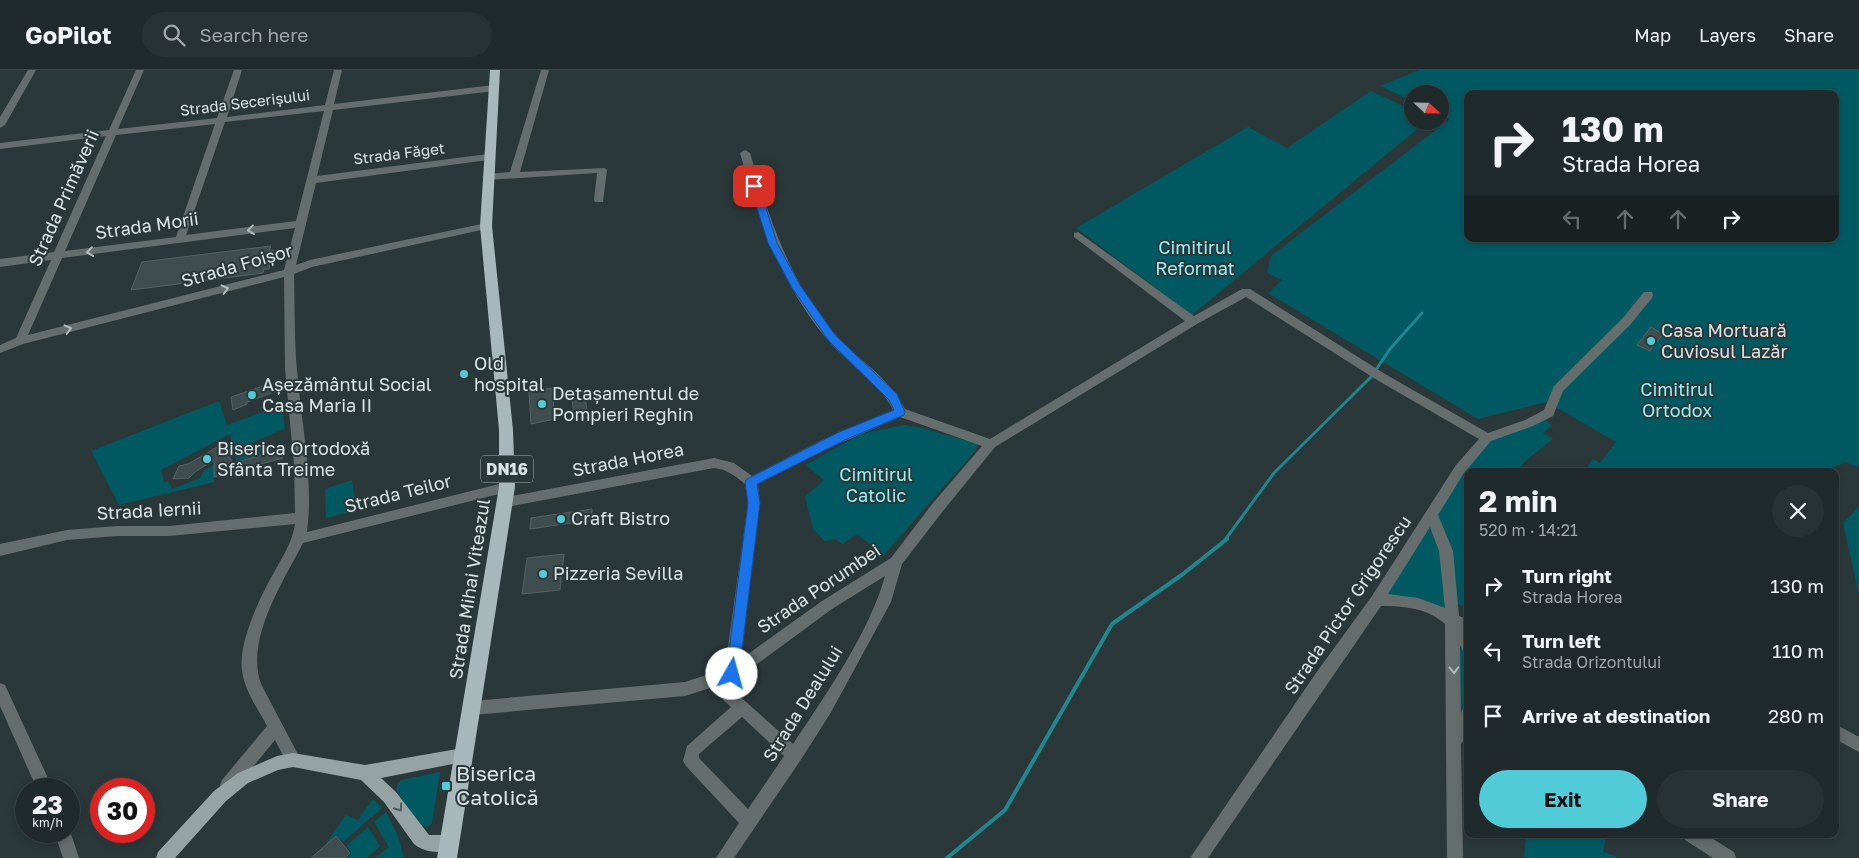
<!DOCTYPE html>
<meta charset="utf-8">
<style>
body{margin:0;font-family:"Golos Text",sans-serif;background:#283234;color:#f1f3f6;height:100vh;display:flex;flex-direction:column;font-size:19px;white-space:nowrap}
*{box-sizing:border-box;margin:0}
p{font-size:16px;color:#a2a7a9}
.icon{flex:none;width:28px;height:28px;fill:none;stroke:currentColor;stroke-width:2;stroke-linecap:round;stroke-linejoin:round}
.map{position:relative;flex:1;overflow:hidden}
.panel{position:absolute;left:1464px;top:398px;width:375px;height:370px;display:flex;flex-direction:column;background:#202a2c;border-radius:10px;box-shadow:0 2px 8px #0003,0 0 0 1px #3d4648}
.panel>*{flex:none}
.banner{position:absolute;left:1464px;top:20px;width:375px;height:152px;border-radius:10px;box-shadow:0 2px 8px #0003,0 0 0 1px #3d4648;background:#202a2c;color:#f1f3f6;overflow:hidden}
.needle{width:32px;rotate:112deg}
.buttons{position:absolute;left:1404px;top:15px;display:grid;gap:10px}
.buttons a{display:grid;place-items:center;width:45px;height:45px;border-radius:50%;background:#202a2c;box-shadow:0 2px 8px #0003,0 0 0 1px #3d4648;font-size:25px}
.speed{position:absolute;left:15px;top:708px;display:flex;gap:10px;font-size:25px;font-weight:700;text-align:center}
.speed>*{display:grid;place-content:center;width:65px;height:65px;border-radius:50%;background:#202a2c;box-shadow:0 2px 8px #0003,0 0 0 1px #3d4648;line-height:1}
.speed small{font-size:12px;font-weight:400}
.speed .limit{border:8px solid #d22;background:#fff;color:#111}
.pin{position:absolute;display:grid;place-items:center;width:42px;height:42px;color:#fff;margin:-21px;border-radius:10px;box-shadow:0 2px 8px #0006}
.me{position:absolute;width:55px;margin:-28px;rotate:7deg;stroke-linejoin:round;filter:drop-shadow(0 0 4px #0008)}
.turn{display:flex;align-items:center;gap:18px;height:105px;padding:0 15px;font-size:22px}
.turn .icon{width:65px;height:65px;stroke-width:2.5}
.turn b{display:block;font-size:35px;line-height:42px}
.lanes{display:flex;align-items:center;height:48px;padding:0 15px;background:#0003;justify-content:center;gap:25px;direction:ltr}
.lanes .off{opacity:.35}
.round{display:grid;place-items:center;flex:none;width:52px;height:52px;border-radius:26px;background:#283234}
.headline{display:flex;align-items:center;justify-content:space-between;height:85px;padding:0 15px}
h1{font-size:30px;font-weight:700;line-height:38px}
.action{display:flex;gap:10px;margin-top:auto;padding:10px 15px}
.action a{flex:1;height:58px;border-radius:30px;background:#52cbd8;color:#111;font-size:20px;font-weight:700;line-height:58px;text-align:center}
.action a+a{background:#283234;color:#f1f3f6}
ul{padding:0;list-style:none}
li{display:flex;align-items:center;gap:15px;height:65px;padding:0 15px}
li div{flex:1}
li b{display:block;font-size:19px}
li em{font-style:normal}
header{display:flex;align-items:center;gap:30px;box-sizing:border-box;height:70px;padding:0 25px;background:#202a2c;border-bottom:1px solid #3d4648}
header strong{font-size:24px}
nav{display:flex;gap:28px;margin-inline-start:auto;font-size:18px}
.search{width:350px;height:45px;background:#283234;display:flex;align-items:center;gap:12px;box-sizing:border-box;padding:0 18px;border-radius:28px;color:#a2a7a9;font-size:19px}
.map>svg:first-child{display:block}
.green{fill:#015a62;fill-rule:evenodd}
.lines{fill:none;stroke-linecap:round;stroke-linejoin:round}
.stream-far1{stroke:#208690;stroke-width:3}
.stream{stroke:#208690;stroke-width:4}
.building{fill:#3f4d4f;stroke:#546365}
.minor{fill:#666d6d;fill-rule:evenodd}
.major{fill:#95a3a4;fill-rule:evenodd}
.highway{fill:#a7b8ba;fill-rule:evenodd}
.oneway{stroke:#b2babb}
.oneway2{stroke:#505d5f}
.route{fill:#1a73e8;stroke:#114b97}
.poi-dot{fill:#52cbd8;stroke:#2b383a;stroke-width:2}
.labels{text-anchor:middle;stroke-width:4;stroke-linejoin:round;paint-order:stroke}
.far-street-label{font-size:15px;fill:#dbe4e5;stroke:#2b383a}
.shield{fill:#2b383a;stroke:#a6b0b2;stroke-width:1}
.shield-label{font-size:16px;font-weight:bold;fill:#dbe4e5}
.street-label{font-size:18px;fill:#dbe4e5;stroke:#2b383a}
.park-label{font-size:18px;fill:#97eff8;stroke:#2b383a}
.poi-label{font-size:18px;fill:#dbe4e5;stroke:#2b383a;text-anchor:start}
.near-poi-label{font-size:21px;fill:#dbe4e5;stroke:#2b383a;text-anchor:start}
</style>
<header>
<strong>GoPilot</strong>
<div class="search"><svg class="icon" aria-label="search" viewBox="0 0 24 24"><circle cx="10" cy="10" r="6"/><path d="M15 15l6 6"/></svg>Search here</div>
<nav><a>Map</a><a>Layers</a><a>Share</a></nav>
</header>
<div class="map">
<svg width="1859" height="788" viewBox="0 0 1859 788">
<rect width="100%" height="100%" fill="#2b383a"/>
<path class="green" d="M1419,0H1859V397L1844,392L1827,401H1585L1593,389L1600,393L1616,372L1547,332L1478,349L1268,223L1282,210L1267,203L1271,186L1450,49L1440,44V24H1412V31L1380,16ZM1468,24H1835V169H1468Z
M1371,21L1412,40V51H1427L1192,245L1076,158L1248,57L1287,78Z
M219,331L227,355L282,335L285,359L251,373L253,378L266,373L265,384L237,392L230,364L161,400L164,413L168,411L172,419L200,408L204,401L231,384L233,394L214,400V412L119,435L91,381Z
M1542,348L1552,355L1543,363L1553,369L1524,392L1517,401H1468L1467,537L1453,533L1467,576L1468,645L1455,675L1452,551L1434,540L1377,530L1487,368Z
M904,355L922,358L978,374L975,381L884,485L857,464L843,474L835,469L825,471L813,459L805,427L824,410L806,395L861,364Z
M352,410L356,440L326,448L325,419Z
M1859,437V525L1843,453Z
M440,702L432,753L428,757L418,755L397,721V715L401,710Z
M373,729L382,738L343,772L336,765L325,775L346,745L358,750Z
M386,742L398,766L404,788H375L389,777L374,752Z
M368,757L380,776L367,788H346L352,783L346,776Z
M1526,764H1607L1603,781L1619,788H1524Z"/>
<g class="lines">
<path class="stream-far1" d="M1225,470L1274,403L1371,307L1390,279L1422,243"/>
<path class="stream" d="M947,788L1005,740L1112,554L1183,504L1227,469"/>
</g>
<path class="building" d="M271,176L269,181L274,180L269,199H264L263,203L131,220L142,192Z
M1651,257L1663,264L1650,281L1637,275Z
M281,310L283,319L247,332V334L233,340L231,327Z
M552,318L555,349L531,354L529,322Z
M585,326L587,342L574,345L572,329Z
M282,374L283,388L214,407V390L195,402L189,408L173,409L179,396L188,394L219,376L234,393L269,383V377Z
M592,439V450L530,459L531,448Z
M564,484L560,520L522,524L527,488Z
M336,766L350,783L345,788H311Z"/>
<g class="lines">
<path class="minor" d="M28,0H36L5,55L0,58V47Z
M136,0H144L118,59L217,48L234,0H242L227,47L325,35L334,0H342L334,34L494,15L498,18L494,21L333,40L317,106L488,84L493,87L488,90L316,113L296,195L310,190L486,153L491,156L486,159L312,197L294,204C295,236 294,268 297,300C301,352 314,410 307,462L507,412L511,413L513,417L511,421L303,473C283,512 245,569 261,614L301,690L298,695L293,697L288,695L275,670L234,720L228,723L222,720L220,715L222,710L267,656C258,639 244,620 242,600C238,574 259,529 272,506C281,489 292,474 295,454L169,466H117L67,470L0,486V474L67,460L117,456H169L295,443L294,395L285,298L284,207L23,274L0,283V275L16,268L51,190L0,197V189L54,182L106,66L0,79V73L109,60ZM324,41L296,151L186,165L225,52ZM215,54L176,167L65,181L116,65ZM295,158L284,200L28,265L62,188Z
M541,0H549L520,102L605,98L607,100L603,132H595L594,130L597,103L487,110L482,107L487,104L510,102Z
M745,80L750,83C769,148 790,213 835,264C858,290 889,307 905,339L990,369L1185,251L1074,167V163L1078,162L1194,246L1242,219H1250L1385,304L1488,363L1525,350L1544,340L1554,316L1622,249L1644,222H1652L1653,225L1652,228L1630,255L1563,321L1553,346L1533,356L1491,371L1464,403L1438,445L1453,481L1459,546L1468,549V582L1463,581L1460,575L1461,643L1463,639L1468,637V663L1461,674L1463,788H1447L1445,554C1428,538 1403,536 1381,536L1208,788H1190L1316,603L1372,526L1456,395L1479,369L1377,310L1246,227L1197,254L995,377L943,441L902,494L891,532L830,644L800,691L734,788H716L739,753L686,696L683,691L687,676L731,637L710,618L685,626L473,645L468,643L466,638L468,633L473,631L685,612L725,599L748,433L745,414C735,406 727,399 714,398L506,437L501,436L500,432L501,428L714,388L734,393L752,406L820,371L893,340C879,310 846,293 826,268C781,214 759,150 740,83ZM900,347L982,376L933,433L891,488L822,531L741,589L760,433L758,414L829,378ZM1430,457L1439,481L1445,538L1418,528L1388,524ZM885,506C870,561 825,626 793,674L725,613L737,609L832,539ZM742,647L784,686L748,739L699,688V684Z
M0,613L5,615L53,719H37L0,636Z
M1835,654L1859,667V682L1835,669Z
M69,758L79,788H63L54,761H69Z
M1683,764H1705L1734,782L1736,788H1713L1685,770Z"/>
<path class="major" d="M463,678L468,680L471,685L468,690L463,692L381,708L396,722L429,765H448L454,767L456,773L454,779C441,784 425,783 414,774L384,732L361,710L293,697L278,700L248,713L226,731L175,788H156L158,782L214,721L238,703L277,686L293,683L365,695Z"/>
<path class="highway" d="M490,0H500L492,156L513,360L515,417L457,788H437L499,417V360L480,156Z"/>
</g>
<defs><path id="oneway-chevron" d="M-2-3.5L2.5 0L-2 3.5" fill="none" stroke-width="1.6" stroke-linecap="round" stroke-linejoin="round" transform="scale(1.25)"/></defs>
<g class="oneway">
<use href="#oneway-chevron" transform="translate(251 160) rotate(173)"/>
<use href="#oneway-chevron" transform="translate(90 182) rotate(172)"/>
<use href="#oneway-chevron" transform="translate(225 219) rotate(-14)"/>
<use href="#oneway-chevron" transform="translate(68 259) rotate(-14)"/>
<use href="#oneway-chevron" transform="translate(1454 600) rotate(89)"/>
</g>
<use class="oneway2" href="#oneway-chevron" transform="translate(399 738) rotate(55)"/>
<path class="route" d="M754,113L759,116L777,173L800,215L835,265L897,324L905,342L904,345L847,369L757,414L760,433L739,604L737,609L732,610L728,609L726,604L748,433L745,412L747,409L839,362L894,340L889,330L828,270L792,218L768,173L750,116Z"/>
<g class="poi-dot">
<circle cx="1651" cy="271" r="5"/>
<circle cx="464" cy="304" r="5"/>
<circle cx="252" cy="325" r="5"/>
<circle cx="542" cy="334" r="5"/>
<circle cx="207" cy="389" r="5"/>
<circle cx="561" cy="449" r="5"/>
<circle cx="543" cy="504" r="5"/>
<rect x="441" y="711" width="10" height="10" rx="2.5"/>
</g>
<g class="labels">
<g class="far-street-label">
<text transform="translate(245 33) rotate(-7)" y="5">Strada Secerișului</text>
<text transform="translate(399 84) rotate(-7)" y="5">Strada Făget</text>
</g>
<rect class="shield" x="481" y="385.5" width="52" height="27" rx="4"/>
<g class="shield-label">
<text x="507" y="405">DN16</text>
</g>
<g class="street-label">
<text transform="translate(64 128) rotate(-66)" y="6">Strada Primăverii</text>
<text transform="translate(147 156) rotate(-8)" y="6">Strada Morii</text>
<text transform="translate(237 196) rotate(-16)" y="6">Strada Foișor</text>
<text transform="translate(628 390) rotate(-11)" y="6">Strada Horea</text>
<text transform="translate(398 424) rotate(-14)" y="6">Strada Teilor</text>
<text transform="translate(149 441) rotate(-3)" y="6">Strada Iernii</text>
<text transform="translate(470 519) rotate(-81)" y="6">Strada Mihai Viteazul</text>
<text transform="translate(819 519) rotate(-34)" y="6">Strada Porumbei</text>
<text transform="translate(1348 535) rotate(-56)" y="6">Strada Pictor Grigorescu</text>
<text transform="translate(803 634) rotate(-58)" y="6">Strada Dealului</text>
</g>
<g class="park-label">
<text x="1195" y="184">Cimitirul<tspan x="1195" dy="21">Reformat</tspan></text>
<text x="1677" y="326">Cimitirul<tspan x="1677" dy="21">Ortodox</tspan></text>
<text x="876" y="411">Cimitirul<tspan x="876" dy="21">Catolic</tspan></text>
</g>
<g class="poi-label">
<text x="1661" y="267">Casa Mortuară<tspan x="1661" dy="21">Cuviosul Lazăr</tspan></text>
<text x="474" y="300">Old<tspan x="474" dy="21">hospital</tspan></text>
<text x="262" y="321">Așezământul Social<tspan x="262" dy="21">Casa Maria II</tspan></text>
<text x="552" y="330">Detașamentul de<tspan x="552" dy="21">Pompieri Reghin</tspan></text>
<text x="217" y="385">Biserica Ortodoxă<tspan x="217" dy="21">Sfânta Treime</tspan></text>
<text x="571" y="455">Craft Bistro</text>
<text x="553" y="510">Pizzeria Sevilla</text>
</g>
<g class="near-poi-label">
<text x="456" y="711">Biserica<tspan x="456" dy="24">Catolică</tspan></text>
</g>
</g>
</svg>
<div class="buttons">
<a><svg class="needle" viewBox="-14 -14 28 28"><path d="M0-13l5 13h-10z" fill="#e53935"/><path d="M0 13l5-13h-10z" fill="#a2a7a9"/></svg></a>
</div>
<div class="speed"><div>23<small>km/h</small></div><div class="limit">30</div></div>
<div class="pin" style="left:754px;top:116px;background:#d93025"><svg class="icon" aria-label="arrive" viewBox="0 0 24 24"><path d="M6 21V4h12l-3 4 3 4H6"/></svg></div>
<svg class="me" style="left:732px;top:604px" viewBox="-20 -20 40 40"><circle r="19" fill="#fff"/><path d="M0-13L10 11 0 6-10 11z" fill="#1a73e8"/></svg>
<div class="banner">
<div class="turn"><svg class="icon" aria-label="right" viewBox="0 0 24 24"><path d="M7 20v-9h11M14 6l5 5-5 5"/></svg><div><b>130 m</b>Strada Horea</div></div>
<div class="lanes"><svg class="icon off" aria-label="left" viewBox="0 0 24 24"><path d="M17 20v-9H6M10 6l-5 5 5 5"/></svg><svg class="icon off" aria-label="ahead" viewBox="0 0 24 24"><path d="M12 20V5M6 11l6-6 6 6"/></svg><svg class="icon off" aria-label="ahead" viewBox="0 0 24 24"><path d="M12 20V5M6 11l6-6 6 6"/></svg><svg class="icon" aria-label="right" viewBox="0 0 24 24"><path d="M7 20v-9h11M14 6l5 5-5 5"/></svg></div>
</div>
<section class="panel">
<div class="headline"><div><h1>2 min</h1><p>520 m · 14:21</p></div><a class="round"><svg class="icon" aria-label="close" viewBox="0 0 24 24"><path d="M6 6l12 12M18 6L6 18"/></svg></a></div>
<ul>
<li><svg class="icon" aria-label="right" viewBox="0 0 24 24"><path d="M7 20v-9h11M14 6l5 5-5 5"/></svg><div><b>Turn right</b><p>Strada Horea</p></div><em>130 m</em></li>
<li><svg class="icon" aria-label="left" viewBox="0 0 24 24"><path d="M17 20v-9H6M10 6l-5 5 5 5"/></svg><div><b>Turn left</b><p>Strada Orizontului</p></div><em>110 m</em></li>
<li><svg class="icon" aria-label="arrive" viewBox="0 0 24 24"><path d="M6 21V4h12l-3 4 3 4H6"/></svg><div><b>Arrive at destination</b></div><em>280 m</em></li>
</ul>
<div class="action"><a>Exit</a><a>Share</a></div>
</section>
</div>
